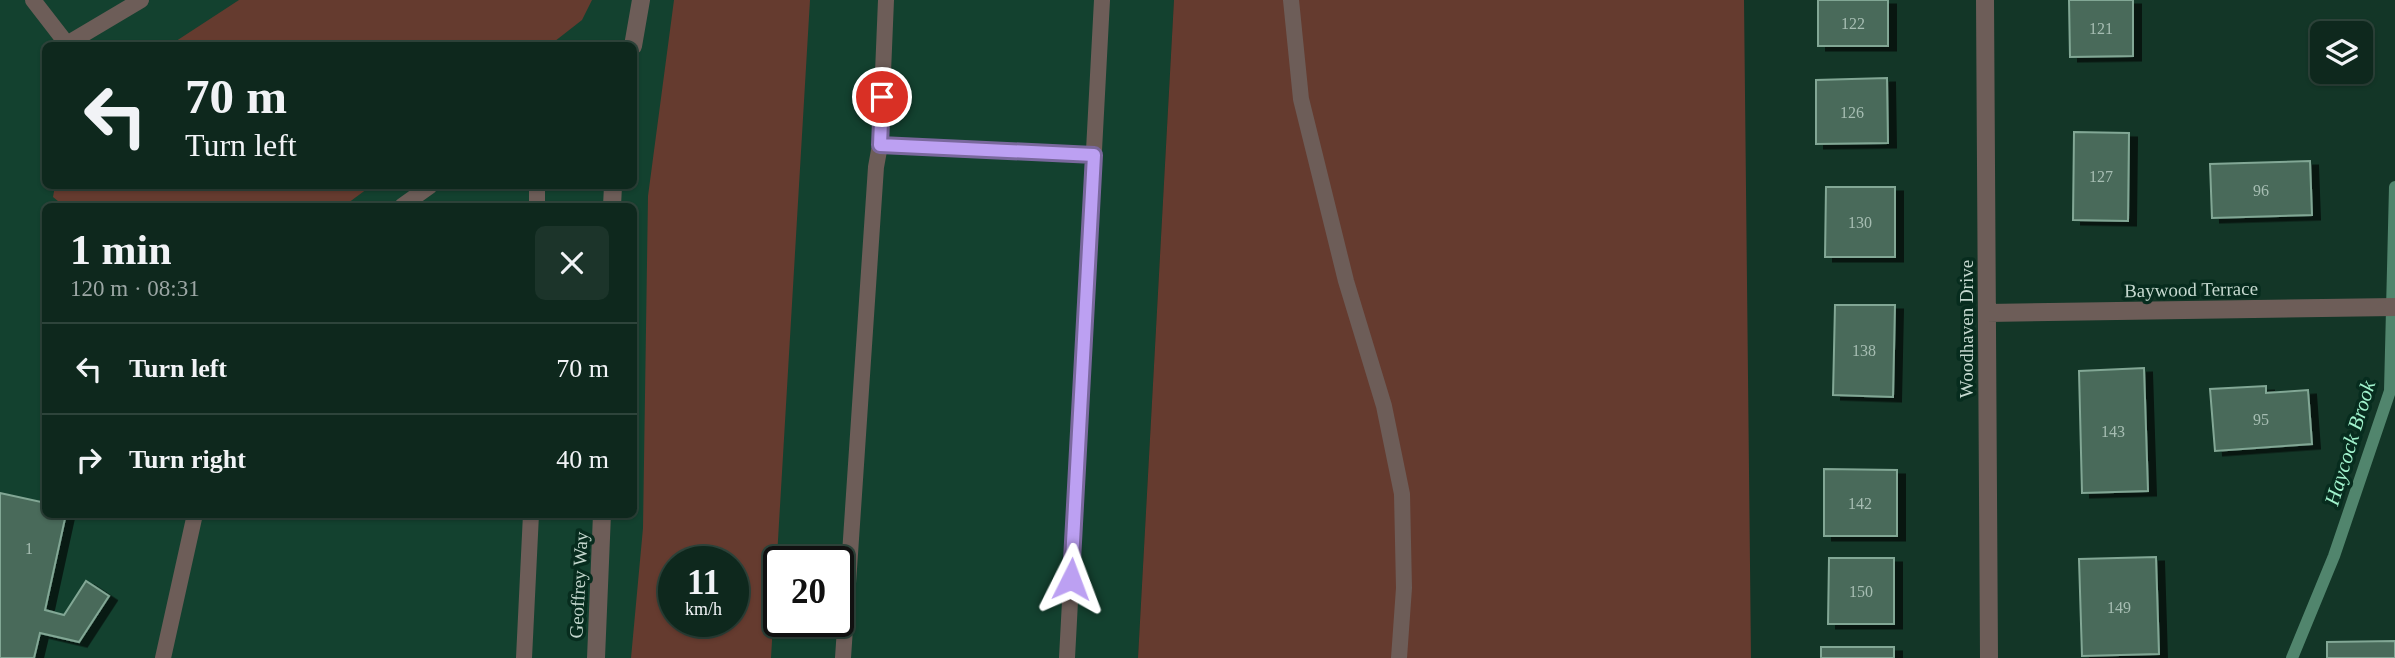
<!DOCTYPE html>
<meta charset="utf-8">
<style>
body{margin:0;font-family:Georgia,serif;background:#1c342a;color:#f1f3f6;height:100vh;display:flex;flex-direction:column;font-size:26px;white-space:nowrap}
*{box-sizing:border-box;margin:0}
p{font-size:23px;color:#9ba6a4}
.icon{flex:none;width:38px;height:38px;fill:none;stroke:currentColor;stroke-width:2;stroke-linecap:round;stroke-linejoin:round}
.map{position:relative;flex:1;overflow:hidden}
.drawer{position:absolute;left:42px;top:203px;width:595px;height:315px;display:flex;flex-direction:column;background:#0e281d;border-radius:10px;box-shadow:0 2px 5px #0004,0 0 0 2px #2e443b}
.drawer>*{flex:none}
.guide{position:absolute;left:42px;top:42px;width:595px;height:147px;border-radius:10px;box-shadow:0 2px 5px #0004,0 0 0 2px #2e443b;background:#0e281d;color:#f1f3f6;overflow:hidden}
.controls{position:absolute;left:2310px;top:21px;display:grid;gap:14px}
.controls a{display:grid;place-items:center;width:63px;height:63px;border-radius:10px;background:#0e281d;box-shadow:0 2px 5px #0004,0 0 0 2px #2e443b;font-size:35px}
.speed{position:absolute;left:658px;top:546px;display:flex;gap:14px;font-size:35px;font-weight:700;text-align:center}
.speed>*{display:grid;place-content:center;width:91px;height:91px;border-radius:50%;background:#0e281d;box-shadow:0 2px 5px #0004,0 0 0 2px #2e443b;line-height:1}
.speed small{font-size:18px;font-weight:400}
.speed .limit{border:4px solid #111;border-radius:10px;background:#fff;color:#111}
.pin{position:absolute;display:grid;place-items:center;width:60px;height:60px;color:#fff;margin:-30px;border:4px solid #fff;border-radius:50%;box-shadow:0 2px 7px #0007}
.me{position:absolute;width:77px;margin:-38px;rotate:3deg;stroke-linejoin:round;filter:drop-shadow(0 0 5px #0008)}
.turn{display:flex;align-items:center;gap:24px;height:147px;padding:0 28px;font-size:32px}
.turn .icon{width:91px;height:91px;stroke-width:2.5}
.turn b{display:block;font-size:49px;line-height:60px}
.round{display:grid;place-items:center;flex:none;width:74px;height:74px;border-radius:10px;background:#1c342a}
.head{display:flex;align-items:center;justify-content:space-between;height:119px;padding:0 28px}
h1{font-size:42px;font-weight:700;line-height:52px}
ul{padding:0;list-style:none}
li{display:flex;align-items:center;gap:21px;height:91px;padding:0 28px;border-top:2px solid #2e443b}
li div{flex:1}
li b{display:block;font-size:26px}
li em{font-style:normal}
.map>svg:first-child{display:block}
.built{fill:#13412f;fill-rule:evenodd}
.green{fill:#653b2f;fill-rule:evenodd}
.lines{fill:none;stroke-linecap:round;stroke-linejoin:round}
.stream{stroke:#51856d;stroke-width:12}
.building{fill:#486b5a;stroke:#82a795;stroke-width:2;filter:url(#shadow)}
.service{stroke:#6d5d58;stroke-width:16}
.minor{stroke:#6d5d58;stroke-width:18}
.route-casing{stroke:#7a689d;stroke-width:18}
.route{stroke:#bca0f2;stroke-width:12}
.labels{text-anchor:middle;stroke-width:7;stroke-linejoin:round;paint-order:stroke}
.number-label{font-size:16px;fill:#a6bdb2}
.street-label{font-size:19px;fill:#c5d8cf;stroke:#072c1e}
.water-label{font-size:21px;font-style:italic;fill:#a1f3cd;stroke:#072c1e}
</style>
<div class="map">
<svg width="2395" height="658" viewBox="0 0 2395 658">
<defs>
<filter id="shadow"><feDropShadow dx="8" dy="4.5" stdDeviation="0" flood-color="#0009"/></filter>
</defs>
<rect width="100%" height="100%" fill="#133627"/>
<path class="built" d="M0,0H1174L1138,658H0ZM46,46H634V186H46ZM46,206H634V514H46ZM674,562H733V621H674ZM779,562H838V621H779Z"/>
<path class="green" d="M239,0H592L582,20L550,45H170Z
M674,0H810L771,658H631L643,528L648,196ZM674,562H733V621H674Z
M1174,0H1744L1751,658H1138Z
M55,186H371L344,206H64L53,197Z"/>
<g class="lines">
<path class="stream" d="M2292,658L2334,556L2390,391L2395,187"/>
</g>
<path class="building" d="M1818,0H1888V46H1818Z
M2069,0H2133V56L2070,57Z
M1887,78L1888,143L1816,144V80Z
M2074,132L2129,133L2128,221L2073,220Z
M2310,161L2312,215L2212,218L2210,164Z
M1826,187H1895V257H1825Z
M1835,305H1895L1893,397L1833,395Z
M2144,368L2148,491L2082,493L2079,371Z
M2266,386V393L2308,390L2312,444L2215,451L2210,389Z
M1824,469L1897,470V536H1824Z
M0,493L46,503V514H66L45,610L64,615L86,581L109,596L79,642L40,633L34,658H0Z
M2156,557L2159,654L2082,656L2079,559Z
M1829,558H1894V624H1828Z
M2395,641V658H2327V642Z
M1821,647H1894V658H1821Z"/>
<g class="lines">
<path class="service" d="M33,0L67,44L141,0
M1291,0L1301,99L1346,281L1384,406L1402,494L1404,588L1399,658
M880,145L1094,155
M402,206L430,186
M537,206V186
M163,658L195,514
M524,658L531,514
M843,658L876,167L880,145L886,0
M1067,658L1102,0"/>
<path class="minor" d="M1985,0L1989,658
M633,46L641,0
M612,206L613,186
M1987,313L2395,307
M596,658L602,514"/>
</g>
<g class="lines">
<g class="route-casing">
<path id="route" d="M882,97L880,145L1094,155L1071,579"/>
</g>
<use href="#route" class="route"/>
</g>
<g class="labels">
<g class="number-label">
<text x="1853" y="29">122</text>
<text x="2101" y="34">121</text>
<text x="1852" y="118">126</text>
<text x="2101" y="182">127</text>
<text x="2261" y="196">96</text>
<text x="1860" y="228">130</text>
<text x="1864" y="356">138</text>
<text x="2261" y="425">95</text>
<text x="2113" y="437">143</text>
<text x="1860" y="509">142</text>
<text x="29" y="554">1</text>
<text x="1861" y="597">150</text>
<text x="2119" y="613">149</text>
</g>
<g class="street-label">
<text transform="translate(2191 289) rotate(-1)" y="7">Baywood Terrace</text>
<text transform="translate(1966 329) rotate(-90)" y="7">Woodhaven Drive</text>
<text transform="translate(578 585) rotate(-87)" y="7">Geoffrey Way</text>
</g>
<g class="water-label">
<text transform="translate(2350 443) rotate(-73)" y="7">Haycock Brook</text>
</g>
</g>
</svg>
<div class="controls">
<a><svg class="icon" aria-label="layers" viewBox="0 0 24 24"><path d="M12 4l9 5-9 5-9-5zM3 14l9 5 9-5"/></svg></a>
</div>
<div class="speed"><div>11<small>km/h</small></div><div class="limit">20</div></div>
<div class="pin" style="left:882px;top:97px;background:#d93025"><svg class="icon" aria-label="arrive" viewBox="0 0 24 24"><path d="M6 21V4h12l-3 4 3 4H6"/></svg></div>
<svg class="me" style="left:1071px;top:579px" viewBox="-20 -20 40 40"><path d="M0-17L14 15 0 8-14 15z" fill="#bca0f2" stroke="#fff" stroke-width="4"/></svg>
<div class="guide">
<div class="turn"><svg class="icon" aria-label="left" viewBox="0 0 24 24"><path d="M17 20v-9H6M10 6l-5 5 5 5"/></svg><div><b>70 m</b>Turn left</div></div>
</div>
<section class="drawer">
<div class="head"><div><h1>1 min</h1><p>120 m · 08:31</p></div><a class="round"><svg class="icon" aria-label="close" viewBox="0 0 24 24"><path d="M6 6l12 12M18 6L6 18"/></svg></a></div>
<ul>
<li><svg class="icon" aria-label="left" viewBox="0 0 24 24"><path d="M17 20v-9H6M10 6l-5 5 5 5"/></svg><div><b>Turn left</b></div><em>70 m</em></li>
<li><svg class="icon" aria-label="right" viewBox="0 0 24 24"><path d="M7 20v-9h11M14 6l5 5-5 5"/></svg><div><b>Turn right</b></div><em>40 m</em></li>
</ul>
</section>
</div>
